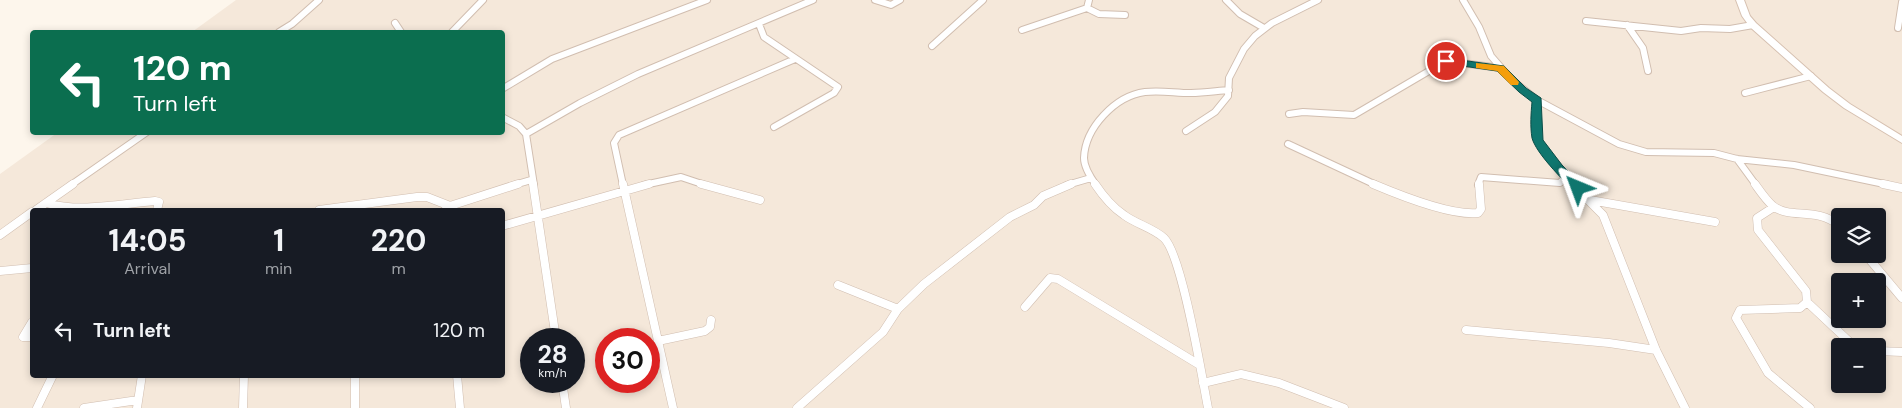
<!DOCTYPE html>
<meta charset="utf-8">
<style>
body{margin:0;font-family:"DM Sans",sans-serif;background:#20242c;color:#f1f3f6;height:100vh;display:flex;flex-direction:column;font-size:19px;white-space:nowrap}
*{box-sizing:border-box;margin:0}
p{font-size:16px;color:#9ea1a6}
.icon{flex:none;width:28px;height:28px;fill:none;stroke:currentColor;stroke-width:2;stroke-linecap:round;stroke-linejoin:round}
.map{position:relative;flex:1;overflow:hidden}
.drawer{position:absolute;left:30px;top:208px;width:475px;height:170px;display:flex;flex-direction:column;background:#171b24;border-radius:5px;box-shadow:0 2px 8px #0003}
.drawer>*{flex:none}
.top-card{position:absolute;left:30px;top:30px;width:475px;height:105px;border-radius:5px;box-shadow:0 2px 8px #0003;background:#0b6e4f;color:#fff;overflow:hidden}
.controls{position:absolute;left:1831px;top:208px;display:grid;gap:10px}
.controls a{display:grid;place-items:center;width:55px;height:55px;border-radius:5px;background:#171b24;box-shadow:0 2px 8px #0003;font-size:25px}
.speed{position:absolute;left:520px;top:328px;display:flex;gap:10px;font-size:25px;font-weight:700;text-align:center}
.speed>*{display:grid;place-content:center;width:65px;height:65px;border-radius:50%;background:#171b24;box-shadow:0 2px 8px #0003;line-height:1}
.speed small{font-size:12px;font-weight:400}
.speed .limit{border:8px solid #d22;background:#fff;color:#111}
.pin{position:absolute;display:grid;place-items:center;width:42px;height:42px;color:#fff;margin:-21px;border:2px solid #fff;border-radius:50%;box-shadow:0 1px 5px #0007}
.me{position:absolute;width:55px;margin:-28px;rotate:316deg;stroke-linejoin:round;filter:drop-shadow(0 0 4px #0008)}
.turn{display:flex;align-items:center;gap:18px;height:105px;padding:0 20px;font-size:22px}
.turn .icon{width:65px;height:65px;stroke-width:2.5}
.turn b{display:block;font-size:35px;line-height:42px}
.eta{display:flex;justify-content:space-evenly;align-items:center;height:85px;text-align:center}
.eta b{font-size:30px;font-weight:700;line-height:35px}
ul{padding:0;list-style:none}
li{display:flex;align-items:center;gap:15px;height:75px;padding:0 20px}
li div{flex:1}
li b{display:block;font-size:19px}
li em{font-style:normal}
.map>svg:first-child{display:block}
.residential{fill:#f5e8da;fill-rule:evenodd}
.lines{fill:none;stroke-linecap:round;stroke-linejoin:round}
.street-far1-casing{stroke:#d1beb0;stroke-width:8}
.street-casing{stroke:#d1beb0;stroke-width:9}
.secondary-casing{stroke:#d6c0b0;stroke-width:2}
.street-far1{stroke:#fff;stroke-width:6}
.street{stroke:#fff;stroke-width:8}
.secondary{fill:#fff;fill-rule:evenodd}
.route{fill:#0f766e;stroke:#0a4d48}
.slow{fill:#f59e0b}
</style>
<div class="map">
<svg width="1902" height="408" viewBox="0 0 1902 408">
<rect width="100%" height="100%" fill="#fdf6ec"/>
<path class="residential" d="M236,0H1902V408H0V174L57,133L502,132V32H192ZM32,210H502V375H32ZM1840,216H1878V254H1840ZM1840,281H1878V319H1840ZM531,339H574V381H531ZM606,339H649V381H606ZM1840,346H1878V384H1840Z"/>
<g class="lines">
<g class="street-far1-casing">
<path id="street-far1" d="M875,0L891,5L900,0
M1226,0L1240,14L1264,28
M1463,0L1479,27L1491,56L1511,79L1537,100L1619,144L1646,152L1714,153L1737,159L1794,165L1889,185
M1087,8L1099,14L1125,15
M1586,21L1681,31L1701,28L1730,29L1753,25
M395,23L401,32
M759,24L764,37L838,87L834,93L774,127
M1627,25L1643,48L1648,71
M1898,28L1902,2
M1022,30L1087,8L1089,0
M279,32L292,24L319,0
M452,32L483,0
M932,46L983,0
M502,89L552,59L707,0
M1745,93L1811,76
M1537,100L1536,130L1538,140L1573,185
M1289,114L1303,112L1354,115L1446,61L1500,68
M502,117L519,126L526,134L534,185
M1186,131L1215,112L1228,96L1229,78L1244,49L1255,36L1272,23L1318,0
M526,134L580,103L638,74L813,0
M1288,144L1376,185
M1737,159L1756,185
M71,185L147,132
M514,185L531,180
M623,185L614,143L619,135L795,59
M644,185L681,177L705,185
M1067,185L1091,178
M1096,185C1091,178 1084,167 1084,158C1085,128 1115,96 1145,92C1160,90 1175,93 1191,93C1203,93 1216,91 1229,90
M1478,185L1481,177L1560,183L1565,177"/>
</g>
<g class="street-casing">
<path id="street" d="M533,184L556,339
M623,184L673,408
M701,184L760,200
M1095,184C1103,196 1112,207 1124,215C1136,224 1153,228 1164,238C1182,255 1202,377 1208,408
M1373,184C1399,195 1450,216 1478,213L1481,209L1479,184
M1572,184L1603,215L1656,350L1685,408
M1755,184C1760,191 1766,200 1773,206C1791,220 1815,206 1840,226
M1883,184L1902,188
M1590,200L1715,222
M46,203C81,213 119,204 155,201L159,202L157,210
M1774,207L1757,218L1758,230L1806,291L1807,302L1800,308L1740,310L1736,318L1768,373L1810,408
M36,210L73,184
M319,210L417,197H427L450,206
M445,210L450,206L518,184
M502,226L649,184
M0,235L32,212
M1865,254L1902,298
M0,271L32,268
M1807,302L1854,346
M1025,307L1050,278L1058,279L1198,364
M898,309L924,284L1010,217L1034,205L1043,196L1071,184
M32,322L23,337H32
M1466,330L1609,343L1656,350
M658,341L705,331L710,327L711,320
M1878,351L1902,352
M355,375V408
M457,375L460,408
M562,381L566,408
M1203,383L1241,374L1279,383L1344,408
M37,408L53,375
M84,408L138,400
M137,408L142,375
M243,408L244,375
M797,408L883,332L898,309L838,285"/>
</g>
<g class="secondary-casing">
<path id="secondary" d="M1736,0H1744L1750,16L1756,23L1829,88L1850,104L1902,136V143L1844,108L1823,92L1750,27L1742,16Z"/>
</g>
<use href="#street-far1" class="street-far1"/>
<use href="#street" class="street"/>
<use href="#secondary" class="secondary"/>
</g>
<path class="route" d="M1446,58L1504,66L1526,88L1541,98L1543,140L1562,165L1582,186L1583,188L1582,191H1574C1562,179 1536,153 1532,138C1530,126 1531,113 1532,102L1519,92L1497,71L1442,63L1441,61Z"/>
<path class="slow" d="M1476,63L1504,66L1519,82L1518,85H1511L1497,71L1476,68Z"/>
</svg>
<div class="controls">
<a><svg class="icon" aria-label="layers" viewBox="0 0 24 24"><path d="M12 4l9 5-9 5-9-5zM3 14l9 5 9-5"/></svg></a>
<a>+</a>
<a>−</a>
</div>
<div class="speed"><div>28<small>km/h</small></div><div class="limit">30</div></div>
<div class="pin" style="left:1446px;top:61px;background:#d93025"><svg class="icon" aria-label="arrive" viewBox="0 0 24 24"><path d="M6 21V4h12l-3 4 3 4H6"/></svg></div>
<svg class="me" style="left:1578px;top:188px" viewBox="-20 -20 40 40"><path d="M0-17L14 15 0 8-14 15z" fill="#0f766e" stroke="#fff" stroke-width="4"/></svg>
<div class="top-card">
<div class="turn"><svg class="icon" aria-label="left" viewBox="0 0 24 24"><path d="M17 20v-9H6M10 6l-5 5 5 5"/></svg><div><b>120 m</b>Turn left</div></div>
</div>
<section class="drawer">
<div class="eta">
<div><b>14:05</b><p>Arrival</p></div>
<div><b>1</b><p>min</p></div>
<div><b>220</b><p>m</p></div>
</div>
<ul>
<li><svg class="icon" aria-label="left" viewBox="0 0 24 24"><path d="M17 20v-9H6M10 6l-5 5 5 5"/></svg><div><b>Turn left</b></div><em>120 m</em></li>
</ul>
</section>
</div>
